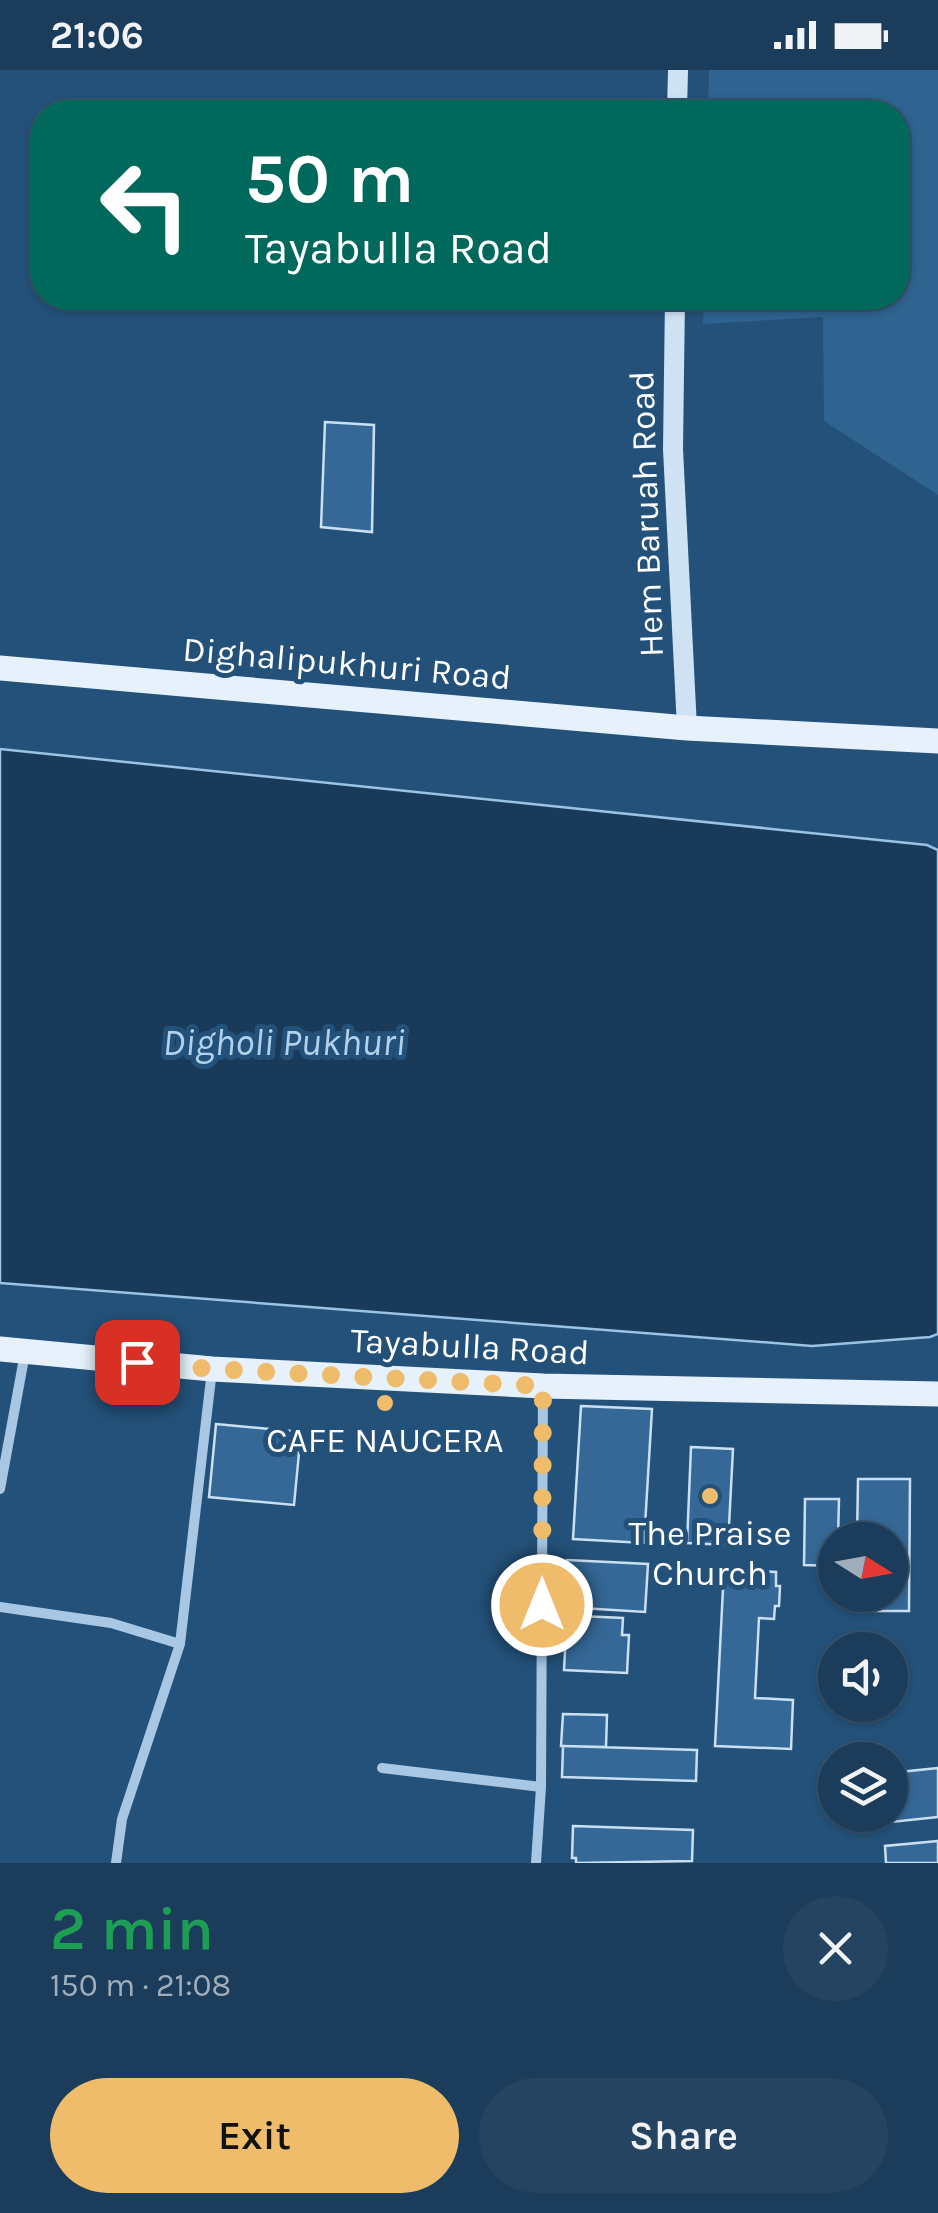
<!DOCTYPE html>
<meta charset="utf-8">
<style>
body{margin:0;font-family:Karla,sans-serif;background:#244461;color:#f1f3f6;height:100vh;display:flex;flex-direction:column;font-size:38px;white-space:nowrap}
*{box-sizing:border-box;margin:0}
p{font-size:32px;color:#a0aebb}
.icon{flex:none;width:55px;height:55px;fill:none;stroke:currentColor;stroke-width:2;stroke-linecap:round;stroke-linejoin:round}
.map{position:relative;height:1793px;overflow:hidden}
.details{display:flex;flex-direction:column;background:#1b3d5b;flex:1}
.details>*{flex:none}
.guide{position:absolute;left:30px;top:30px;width:880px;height:210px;border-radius:40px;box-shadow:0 2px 8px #0004,0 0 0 2px #395671;background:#00695c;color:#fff;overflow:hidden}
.needle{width:65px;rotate:101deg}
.controls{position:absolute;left:818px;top:1452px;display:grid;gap:20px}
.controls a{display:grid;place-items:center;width:90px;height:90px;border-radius:50%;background:#1b3d5b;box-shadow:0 2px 8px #0004,0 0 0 2px #395671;font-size:50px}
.pin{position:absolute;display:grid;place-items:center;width:85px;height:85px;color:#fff;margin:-42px;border-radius:20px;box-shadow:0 5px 15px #0006}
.me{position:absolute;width:110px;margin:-55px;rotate:0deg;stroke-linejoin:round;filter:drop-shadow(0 0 8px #0008)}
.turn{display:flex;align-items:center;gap:35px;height:210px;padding:0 50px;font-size:45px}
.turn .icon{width:130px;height:130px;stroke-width:2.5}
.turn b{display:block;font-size:70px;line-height:85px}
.round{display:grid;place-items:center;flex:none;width:105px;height:105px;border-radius:52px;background:#244461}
.summary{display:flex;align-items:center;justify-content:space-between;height:170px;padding:0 50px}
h1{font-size:60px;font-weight:600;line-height:75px;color:#1e9e55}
.cta{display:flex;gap:20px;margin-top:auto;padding:20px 50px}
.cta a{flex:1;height:115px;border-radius:60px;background:#eebc6b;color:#111;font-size:40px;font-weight:600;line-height:115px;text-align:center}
.cta a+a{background:#244461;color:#f1f3f6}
.status{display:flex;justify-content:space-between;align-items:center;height:70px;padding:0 50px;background:#1b3d5b;direction:ltr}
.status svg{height:28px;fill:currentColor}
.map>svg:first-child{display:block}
.green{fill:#2f6390}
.water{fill:#193a59;stroke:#9bc3e4;stroke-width:2.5}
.building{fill:#356896;stroke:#c9e0f3;stroke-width:2.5}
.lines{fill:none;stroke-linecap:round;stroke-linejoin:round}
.street{stroke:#a7c7e4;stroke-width:10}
.secondary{stroke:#cfe2f4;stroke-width:20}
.primary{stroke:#e6f1fc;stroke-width:25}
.route{stroke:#eebc6b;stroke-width:18;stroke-dasharray:0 32.4}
.poi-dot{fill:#eebc6b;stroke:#245179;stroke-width:4}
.labels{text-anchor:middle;stroke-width:10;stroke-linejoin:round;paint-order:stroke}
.street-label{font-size:35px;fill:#fff;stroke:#245179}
.poi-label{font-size:35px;fill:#fff;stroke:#245179}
.water-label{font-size:38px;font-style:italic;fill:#b2d1ec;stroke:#245179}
</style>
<div class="status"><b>21:06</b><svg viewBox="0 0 49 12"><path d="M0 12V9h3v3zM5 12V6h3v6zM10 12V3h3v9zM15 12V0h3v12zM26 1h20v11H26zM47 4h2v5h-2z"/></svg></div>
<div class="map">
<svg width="938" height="1793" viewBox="0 0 938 1793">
<rect width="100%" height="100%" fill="#245179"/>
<path class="green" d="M709,0H938V425L824,351L823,247L703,254L704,228H898V42H708Z"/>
<path class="water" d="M0,679L927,775L938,780V1264L930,1267L812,1276L0,1213Z"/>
<path class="building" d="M325,352L374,355L372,462L321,457Z
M581,1336L652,1339L644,1473L573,1469Z
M216,1354L301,1362L294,1435L209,1427Z
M691,1377L733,1379L728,1475L687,1473Z
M858,1409H910L909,1541H856V1525H890V1470H857Z
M805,1429H839L838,1470H835V1496L804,1495Z
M567,1490L648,1494L645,1542L565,1537Z
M724,1499L776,1502V1516H780L779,1536H775L774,1549L759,1548L755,1628L793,1630L791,1679L715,1676Z
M580,1546L623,1548L622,1565H629L627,1603L564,1600L566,1561L579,1562Z
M563,1644L607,1645L606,1677L561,1676Z
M563,1676L697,1680L696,1711L562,1707Z
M938,1698V1747L863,1755L861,1745H890V1703Z
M573,1756L693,1760L692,1791L576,1793V1788H572Z
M938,1771V1793H886L885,1776Z"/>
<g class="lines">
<path class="street" d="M0,1419L25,1283
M0,1537L111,1553L180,1574
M382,1698L541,1717
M116,1793L122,1749L180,1574L212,1300
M536,1793L541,1717L543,1317"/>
<path class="secondary" d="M677,42L678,0
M675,228L673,379L687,658"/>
<path class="primary" d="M0,598L687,658L938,671
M0,1279L212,1299L543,1316L938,1324"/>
</g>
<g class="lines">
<path class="route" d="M137,1292L212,1299L543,1316L542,1535"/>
</g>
<g class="poi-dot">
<circle cx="385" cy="1333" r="10"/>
<circle cx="710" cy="1426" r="10"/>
</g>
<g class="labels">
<g class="street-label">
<text transform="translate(646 444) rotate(-92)" y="12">Hem Baruah Road</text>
<text transform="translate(347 593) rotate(5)" y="12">Dighalipukhuri Road</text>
<text transform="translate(470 1276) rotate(3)" y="12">Tayabulla Road</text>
</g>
<g class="poi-label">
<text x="385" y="1382">CAFE NAUCERA</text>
<text x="710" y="1475">The Praise<tspan x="710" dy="40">Church</tspan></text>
</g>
<g class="water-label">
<text x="284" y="985">Digholi Pukhuri</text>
</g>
</g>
</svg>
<div class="controls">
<a><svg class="needle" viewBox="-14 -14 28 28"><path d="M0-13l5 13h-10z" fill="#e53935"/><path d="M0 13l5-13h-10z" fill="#a0aebb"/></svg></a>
<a><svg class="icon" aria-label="sound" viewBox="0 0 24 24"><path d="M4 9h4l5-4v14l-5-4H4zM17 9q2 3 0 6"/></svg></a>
<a><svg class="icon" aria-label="layers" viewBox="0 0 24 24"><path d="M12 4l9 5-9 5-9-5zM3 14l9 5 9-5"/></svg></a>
</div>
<div class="pin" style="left:137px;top:1292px;background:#d93025"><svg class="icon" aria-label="arrive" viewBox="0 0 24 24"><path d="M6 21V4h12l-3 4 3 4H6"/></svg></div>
<svg class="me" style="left:542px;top:1535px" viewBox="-20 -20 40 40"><circle r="17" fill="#eebc6b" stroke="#fff" stroke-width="3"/><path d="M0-11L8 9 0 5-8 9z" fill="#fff"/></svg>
<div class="guide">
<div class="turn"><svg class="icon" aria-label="left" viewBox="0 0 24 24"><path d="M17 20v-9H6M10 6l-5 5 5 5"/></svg><div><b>50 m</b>Tayabulla Road</div></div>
</div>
</div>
<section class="details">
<div class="summary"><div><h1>2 min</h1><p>150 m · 21:08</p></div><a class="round"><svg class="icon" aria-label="close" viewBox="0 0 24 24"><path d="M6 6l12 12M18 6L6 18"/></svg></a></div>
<div class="cta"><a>Exit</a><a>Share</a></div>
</section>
